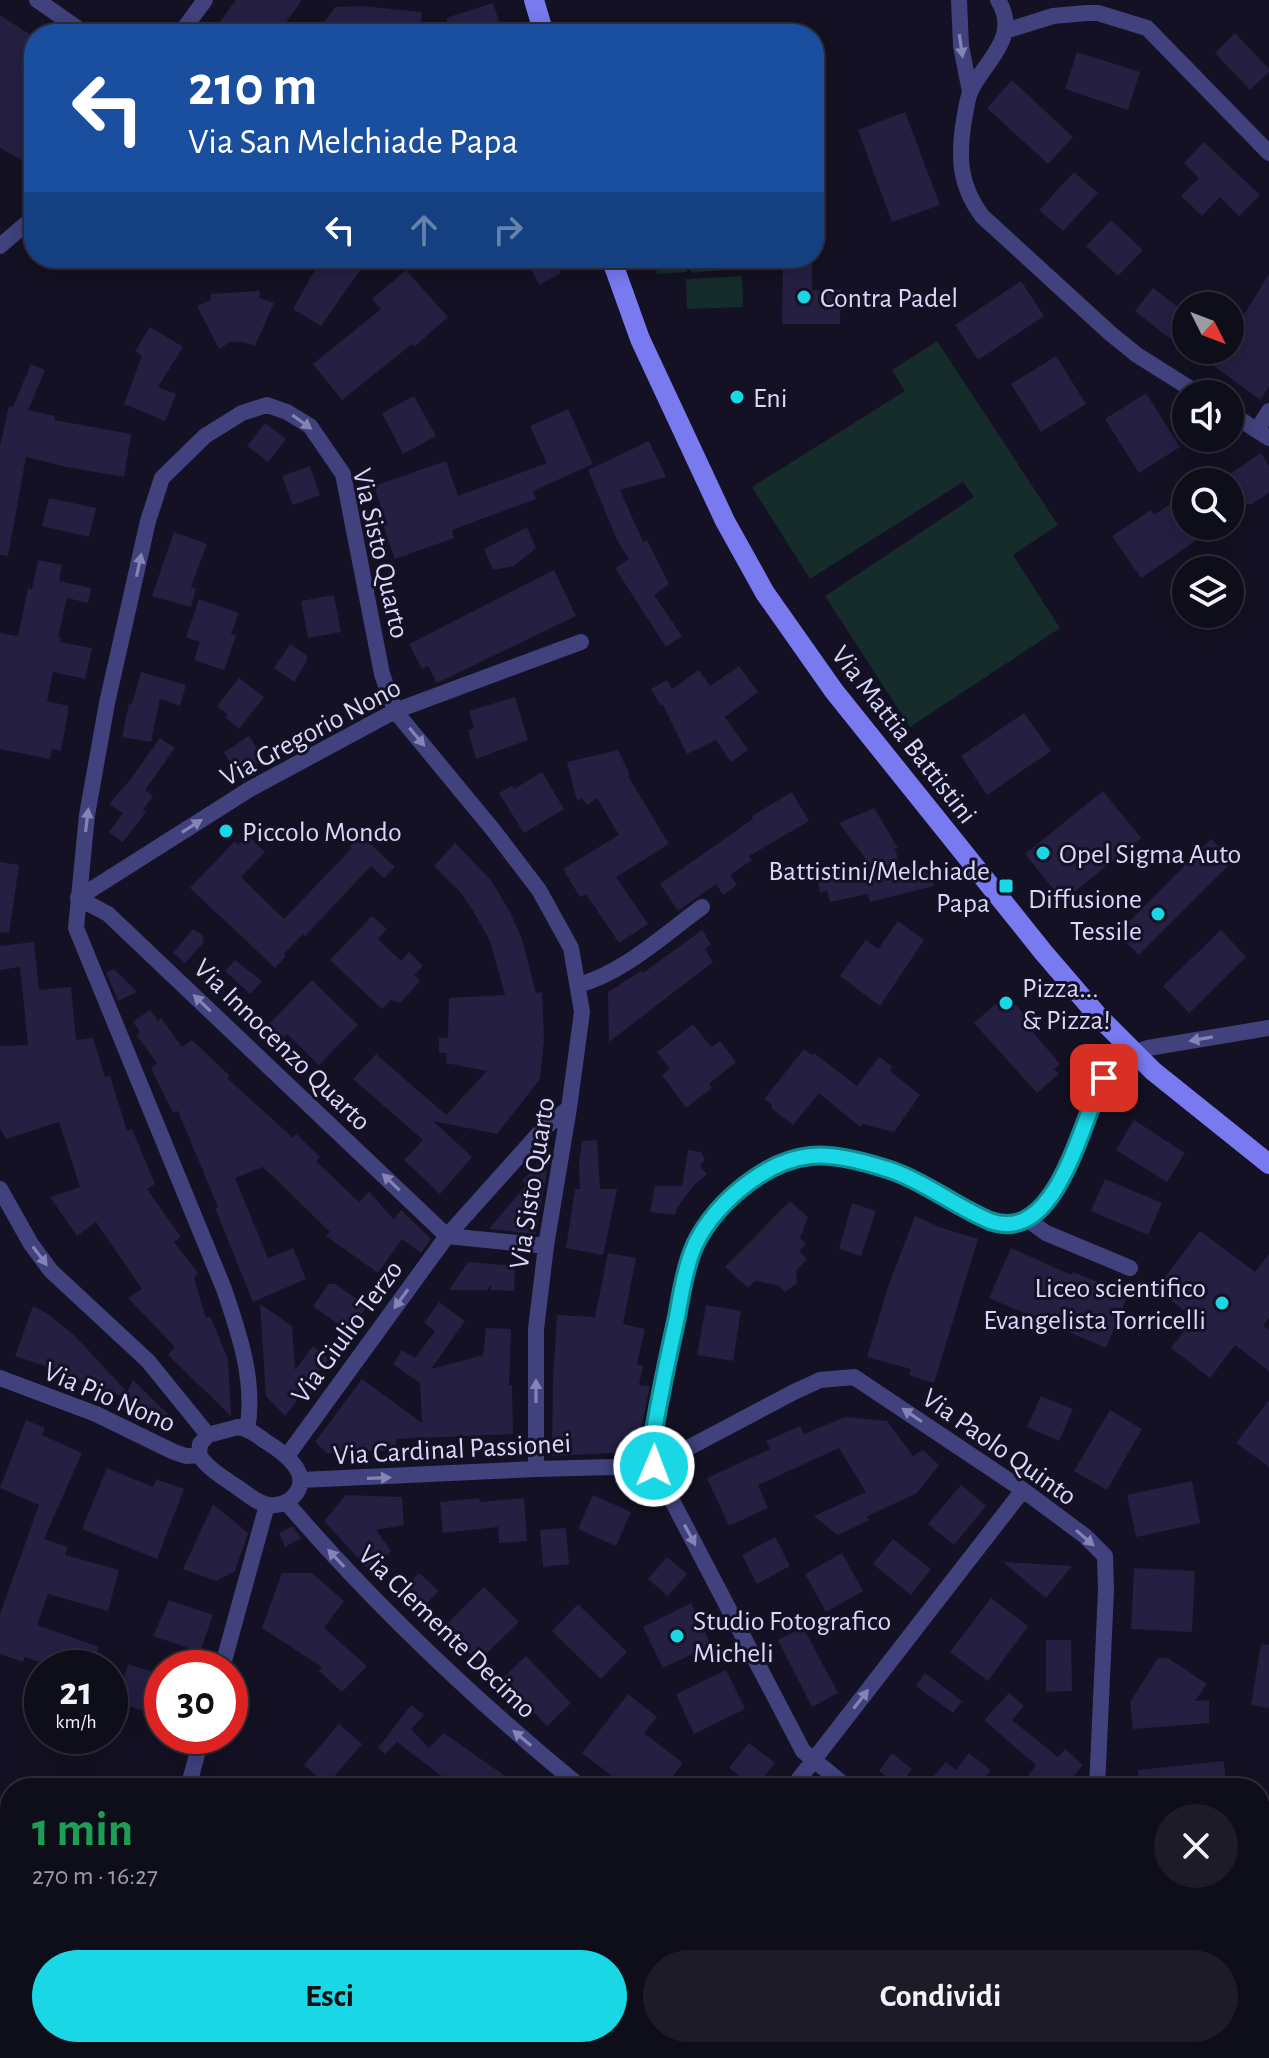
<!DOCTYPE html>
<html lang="it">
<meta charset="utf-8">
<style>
body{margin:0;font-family:"Alegreya Sans",sans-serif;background:#1c1b27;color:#f1f3f6;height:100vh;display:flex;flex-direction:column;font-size:30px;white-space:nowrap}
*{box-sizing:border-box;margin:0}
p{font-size:26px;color:#9b9ca2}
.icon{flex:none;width:44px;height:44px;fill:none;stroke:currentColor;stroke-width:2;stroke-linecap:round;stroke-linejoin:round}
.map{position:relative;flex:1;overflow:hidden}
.drawer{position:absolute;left:0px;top:1778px;width:1270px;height:280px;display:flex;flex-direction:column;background:#0e0d1a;border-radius:32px 32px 0 0;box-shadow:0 4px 20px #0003,0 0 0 2px #2e2d39}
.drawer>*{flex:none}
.top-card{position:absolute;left:24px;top:24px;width:800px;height:244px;border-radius:32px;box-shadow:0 4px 20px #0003,0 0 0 2px #2e2d39;background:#1a4fa0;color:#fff;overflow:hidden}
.needle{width:52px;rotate:132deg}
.buttons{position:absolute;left:1172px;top:292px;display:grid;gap:16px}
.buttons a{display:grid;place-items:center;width:72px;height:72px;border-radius:50%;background:#0e0d1a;box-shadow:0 4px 20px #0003,0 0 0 2px #2e2d39;font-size:40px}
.speed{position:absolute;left:24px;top:1650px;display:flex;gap:16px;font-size:40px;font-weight:700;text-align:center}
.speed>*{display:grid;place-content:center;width:104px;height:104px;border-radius:50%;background:#0e0d1a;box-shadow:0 4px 20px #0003,0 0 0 2px #2e2d39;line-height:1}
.speed small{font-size:20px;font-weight:400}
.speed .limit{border:12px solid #d22;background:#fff;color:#111}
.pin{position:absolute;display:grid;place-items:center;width:68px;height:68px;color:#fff;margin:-34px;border-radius:16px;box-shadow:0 4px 12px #0006}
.me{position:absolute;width:88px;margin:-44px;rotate:1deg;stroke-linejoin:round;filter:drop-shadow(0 0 6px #0008)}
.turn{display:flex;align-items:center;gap:28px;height:168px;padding:0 32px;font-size:36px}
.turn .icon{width:104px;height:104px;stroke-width:2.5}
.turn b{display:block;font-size:56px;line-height:68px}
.lanes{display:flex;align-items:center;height:76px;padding:0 32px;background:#0003;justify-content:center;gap:40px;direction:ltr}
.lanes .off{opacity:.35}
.round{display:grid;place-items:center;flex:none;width:84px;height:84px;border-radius:42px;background:#1c1b27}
.summary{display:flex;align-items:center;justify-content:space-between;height:136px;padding:0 32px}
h1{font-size:48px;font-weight:700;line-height:60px;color:#1e9e55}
.primary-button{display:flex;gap:16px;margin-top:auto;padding:16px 32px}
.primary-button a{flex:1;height:92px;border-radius:48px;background:#19d7e4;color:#111;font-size:32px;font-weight:700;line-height:92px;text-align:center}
.primary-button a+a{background:#1c1b27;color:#f1f3f6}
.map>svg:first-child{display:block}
.green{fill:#152c2b}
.building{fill:#251f42}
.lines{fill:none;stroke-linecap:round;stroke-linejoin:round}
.minor{stroke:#41417d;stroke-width:16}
.secondary{stroke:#797af0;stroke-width:20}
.primary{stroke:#b86aef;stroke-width:20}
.oneway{fill:#8684b6}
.route-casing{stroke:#108c94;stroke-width:20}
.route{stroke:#19d7e4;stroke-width:14}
.poi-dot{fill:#19d7e4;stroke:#131123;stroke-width:3}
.labels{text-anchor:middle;stroke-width:6;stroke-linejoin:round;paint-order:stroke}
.poi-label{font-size:28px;fill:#dad7fb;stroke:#131123;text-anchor:start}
.street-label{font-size:28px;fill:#dad7fb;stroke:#131123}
</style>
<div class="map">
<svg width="1269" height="2058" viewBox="0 0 1269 2058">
<rect width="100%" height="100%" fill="#131123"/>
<path class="green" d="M656,258H686L687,272L657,274Z
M690,258H721L722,270L691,273Z
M742,276L743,307L687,309L686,279Z
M937,341L1058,525L1013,555L1060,628L910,727L825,596L974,497L963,482L810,579L752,487L905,391L892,370Z
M0,1837L10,1841V2048H533L542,2056L0,2058Z"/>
<path class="building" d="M236,0H302L278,34H211Z
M493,3L503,34H452L446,18Z
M362,6L422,12L420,34H315L335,7Z
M0,15L34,37V167L0,148Z
M1235,33L1269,69V72L1250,90L1215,53Z
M1077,52L1140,72L1128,110L1065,89Z
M1012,80L1073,137L1048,164L987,108Z
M905,112L940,205L892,222L858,130Z
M1204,142L1260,195L1239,216L1220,197L1202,216L1181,196L1199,178L1184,163Z
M1074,172L1098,193L1063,231L1039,210Z
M1111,220L1143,250L1118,276L1086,246Z
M301,258H343L361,269L321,326L293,309L316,268Z
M553,258L561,273L539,285L531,269Z
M783,260H812V290H841L840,324H782Z
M406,270L448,317L414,347L412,344L342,400L313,364L381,309L372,299Z
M1269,274V387L1260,400L1210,363L1220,350H1230V337Z
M1021,281L1044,316L978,360L955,325Z
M1153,288L1186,313V327L1174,342L1135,311Z
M260,291L259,298L274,303L255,346L244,342H230L219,349L197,306L211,300V294Z
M150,327L183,347L158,387L176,394L165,421L124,404L142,356L135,351Z
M1056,356L1086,404L1041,432L1011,384Z
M31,364L45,370L28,410L55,416L54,420L131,434L124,477L67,467L26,457L8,556L0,555V446L9,406L13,407Z
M1146,393L1180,447L1139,473L1105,419Z
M414,396L436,436L403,454L382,413Z
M568,409L593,464L533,491L536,499L452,530L454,538L395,559L383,525L387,524L374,486L446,461L458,496L547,463L530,426Z
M265,423L286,439L268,462L247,446Z
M649,441L666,477L620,490L643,542L647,540L669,584L654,595L682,636L666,647L615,568L629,559L617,540L588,470Z
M1261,453L1269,466V493L1252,504H1246L1227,476Z
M310,466L320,495L293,505L282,476Z
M1186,494V526H1218L1141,578L1112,536L1151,510L1154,515Z
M49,498L96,508L89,537L42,526Z
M527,527L536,548L514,566L493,570L484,549Z
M174,532L207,544L191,587L196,588L191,607L152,596Z
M38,560L62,565L59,581L91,588L88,603L67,598L58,637H61L60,642L92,648L85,679L53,672L47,701L69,706L61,751L52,749L50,759L0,749V633L18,636L28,588L32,589Z
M554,570L576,616L437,683L428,666L422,669L409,644Z
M334,595L341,632L308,638L301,601Z
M199,599L239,613L231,634L236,636L224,670L194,660L200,642L186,637Z
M290,644L307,656V661L294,682L274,668Z
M739,666L758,692L725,717L748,750L731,762L716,740L687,754L663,705L661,706L651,689L667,680L672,689L699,670L710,686Z
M141,672L186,685L180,706L160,699L151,742L122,737L129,703L132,704Z
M239,678L264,697L239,729L225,717L227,714L217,706Z
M515,697L528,740L476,759L468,730L474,728L469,711Z
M1024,713L1051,751L987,795L961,756Z
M249,736L264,759L238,776L224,752Z
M160,738L175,748L145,790L153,796L143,810L146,812L123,842L109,832L123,813L109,804L130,780Z
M618,750L630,775L628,776L669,844L616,877L648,924L619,943L586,894L580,897L563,869L619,835L597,798L587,805L582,798L577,801L567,762Z
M542,772L564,809L524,833L499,793L512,786L514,789Z
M1103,791L1141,838L1063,901L1025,854Z
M792,792L809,821L749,856L752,860L730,875L737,885L723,895L716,884L678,911L660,884L753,819L752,816Z
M874,808L898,848H895L902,876L931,870L934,886L870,902L868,894L830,902L827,891L820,892L817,877L871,866L839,823Z
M360,834L395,867L384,878L371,866L305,936L303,934L284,954L286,956L275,968L190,888L235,841L238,845L248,836L265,852L241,877L284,919L352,848L350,846Z
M1211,839L1233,861L1139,955L1117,934Z
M455,843L491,880L510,912L522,939L536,993L542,992L544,1040L540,1079L497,1134L433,1121L472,1157L440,1194L404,1160L423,1140L353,1079L376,1054L446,1115L487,1071L446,1063L447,1053H439V1038H448L449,998L505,995L490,941L475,914L461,893L434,866Z
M0,862L19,865L9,933L0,932Z
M372,916L387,929L378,939L401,961L409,952L423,966L414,975L420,981L400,1003L391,1000L382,1009L330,960Z
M898,921L924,940L880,1006L840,976L866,940L878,949Z
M193,929L202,935L204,942L185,963L173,953Z
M702,930L711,944L705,949L713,962L609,1042L608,992L641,971L643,973Z
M1221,930L1246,957L1189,1013L1163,986Z
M34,942L39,990L71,987L76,1040L93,1038L105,1077L110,1076L127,1131L132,1129L155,1184L147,1189L181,1237L174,1242L198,1273L194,1278L206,1318L210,1316L228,1359L231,1416L168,1355L175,1347L128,1298L142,1289L96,1222L77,1236L50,1197L80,1187L59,1122L6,1139L0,1128V1046L28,1045L20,967L0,970V946Z
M235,960L262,981L250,994L225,971Z
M114,969L137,992L118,1001L106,972Z
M312,980L358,1025L319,1065L287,1034L278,1043L263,1030Z
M1007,994L1029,1020L1025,1023L1060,1064L1054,1069L1059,1074L1037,1093L974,1023Z
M150,1010L158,1021L161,1018L182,1047L192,1040L230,1076L227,1078L293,1138L296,1134L320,1157L316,1161L359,1202L369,1192L394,1219L401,1210L431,1239L421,1253L402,1239L378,1273L326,1236L330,1232L263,1167L235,1178L268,1258L293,1248L306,1279L253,1302L215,1208L218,1207L178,1111L173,1113L151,1068L157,1063L136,1035L140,1032L133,1022Z
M693,1024L711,1047L720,1041L736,1062L709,1084L712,1088L686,1108L662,1075L670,1069L657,1052Z
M804,1049L812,1055L814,1053L857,1086L879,1057L892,1066L890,1071L920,1095L894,1132L863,1124L860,1127L819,1093L793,1125L771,1108L772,1105L764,1099Z
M1134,1120L1185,1153L1167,1182L1116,1150Z
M597,1140L600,1189H617L603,1255L566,1248L575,1189H580L579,1164L582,1141Z
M688,1150L701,1152L705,1160L700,1166L707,1174L693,1186L677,1208L675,1215L650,1212L655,1186H682Z
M538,1164L547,1172L535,1234L489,1229L526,1185L522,1181Z
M1105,1179L1162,1203L1148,1235L1091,1211Z
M790,1201L808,1217L800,1238L806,1244L799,1251L807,1259L796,1271L797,1283L785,1292L778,1285L755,1281L748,1288L725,1267Z
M852,1203L876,1211L861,1256L839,1249Z
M915,1216L939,1227L978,1239L934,1383L909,1375L911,1369L867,1357L888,1287Z
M1200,1231L1255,1272L1269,1254V1318L1263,1326L1269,1330V1371L1235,1345L1210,1378L1171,1348L1194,1318L1156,1289Z
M1011,1248L1071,1275L1073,1272L1128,1294L1106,1348L989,1298Z
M608,1253L636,1258L623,1324L645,1329L637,1364L643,1366L639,1385L650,1386L636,1452L552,1456L553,1379L557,1315L595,1317Z
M468,1262L515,1266L514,1291L491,1290V1285L487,1290H449Z
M329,1284H335L367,1306L349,1332L313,1306Z
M439,1302L465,1321L431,1369L483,1355L486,1328L511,1329L509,1385H512L513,1434L396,1439V1450L327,1453L315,1442L362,1379L422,1423L420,1383L393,1364L402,1350L415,1358L435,1331L424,1323Z
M260,1304L292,1326L295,1370L313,1346L329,1359L285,1416L266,1396Z
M706,1305L741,1311L733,1361L697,1355Z
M33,1306L48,1314L75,1336L127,1392L133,1380L176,1422L168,1432L119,1407L124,1397L65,1375L66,1373L15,1356Z
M1041,1396L1073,1409L1059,1441L1027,1427Z
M1269,1400V1467L1236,1443Z
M1110,1410L1142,1429L1107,1490L1074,1471Z
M845,1417L887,1421L913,1456L923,1450L939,1465L917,1493L866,1517L870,1520L837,1535L814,1516L866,1492L839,1448L758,1485L768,1508L729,1526L707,1478L770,1449L766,1441L800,1426L804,1434Z
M26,1420L45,1428L42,1435L82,1453L44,1539L68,1547L65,1555L119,1570L108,1611L48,1594L37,1625L99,1647L91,1668H55L25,1657L23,1662L0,1654V1614L39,1505L0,1488Z
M107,1468L153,1487L156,1479L184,1489L157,1559L82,1529Z
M1192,1481L1200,1523L1136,1537L1127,1495Z
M961,1485L986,1506L954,1545L928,1524Z
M346,1495L402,1497L404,1525L376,1530L391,1551L370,1571L324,1521Z
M593,1495L631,1512L616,1546L578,1529Z
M479,1498L480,1502L524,1498L527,1541L499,1543L498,1527L443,1533L440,1502Z
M213,1504L248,1533L235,1571L216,1581L183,1569Z
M293,1526L301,1538L285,1547L279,1533Z
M566,1528L569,1564L543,1567L540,1530Z
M775,1537L790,1566L757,1584L742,1555Z
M893,1539L931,1569L911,1595L873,1564Z
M842,1553L863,1591L826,1612L805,1574Z
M667,1557L687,1574L668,1596L648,1579Z
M1003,1562L1072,1566L1046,1598Z
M1134,1568L1195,1571L1192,1632L1131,1629Z
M282,1573H312L344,1601L324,1628L367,1666L342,1692L319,1671L322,1667L262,1628Z
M419,1573L439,1591L423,1607L404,1589Z
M484,1587L519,1622L478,1662L444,1627Z
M991,1598L1028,1626L988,1681L950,1652Z
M169,1600L213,1615L200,1652L153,1636Z
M691,1603L711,1645L663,1668L643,1627Z
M578,1604L627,1652L601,1679L552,1631Z
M803,1627L838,1693L812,1707L778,1640Z
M1046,1640H1071L1072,1691L1046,1692Z
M1261,1644L1269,1645V1708L1251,1705Z
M526,1656L571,1703L547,1726L502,1679Z
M1158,1658H1168L1207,1684L1195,1701L1209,1700V1723L1133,1729L1130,1702Z
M128,1664L162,1675V1717L116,1702Z
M726,1670L745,1709L694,1734L676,1694Z
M925,1673L962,1701L953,1713L916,1686Z
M1009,1693L1024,1706L1012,1720L1058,1757L1065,1749L1083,1765L1064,1788H1019L1036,1765L984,1720Z
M628,1694L657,1717L644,1733L683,1763L664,1788H627L582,1753Z
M411,1705L424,1715L411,1729L429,1748L444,1733L522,1788H457L397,1742L385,1754L378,1748Z
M339,1724L362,1744L327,1785L304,1765Z
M749,1743L775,1763L755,1788L729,1768Z
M892,1753L912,1769L900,1786L879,1771Z
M969,1753L991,1770L977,1788H923L946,1762L956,1770Z
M1224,1761L1226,1788H1139L1138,1770Z"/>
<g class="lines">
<path class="minor" d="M37,0L86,34
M959,0L961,46L970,92
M998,0C1021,37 985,61 971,90C967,99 966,110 964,120C958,157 959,185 982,216L1111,334L1137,355L1199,394
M1005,31L1053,16L1086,13H1098L1147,28L1269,153
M180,34L205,0
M0,246L34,217
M1230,413L1269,438
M1257,430L1269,411
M78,898L250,789L395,711L581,642
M78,898L108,914L447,1236
M578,985C622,974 665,934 702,907
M0,1189L31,1244L51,1271L148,1361L208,1435
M1028,1220L1046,1233L1130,1268
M447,1236L546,1246
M0,1378L96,1414L174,1452L186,1456L199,1455
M238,1427C249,1429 257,1435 265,1441C283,1452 316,1475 292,1498C287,1503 278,1506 269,1505C258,1504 246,1493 237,1487C224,1478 208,1469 199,1455L200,1444L208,1435Z
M247,1430C256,1382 239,1333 224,1289L76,928L87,815L107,703L148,521L162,478L205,436L242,413L267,405L287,412L310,426L343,474L382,674L395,711L494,831L539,890L571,948L582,1012L569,1108L546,1246L536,1329V1469
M287,1456L447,1236L543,1129L569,1108
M301,1480L536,1469L654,1466L794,1392L820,1380L854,1377L1023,1490L1085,1536L1105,1556L1106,1590L1097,1788
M286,1502C376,1607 476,1701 582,1788
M222,1668L267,1505
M188,1788L202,1736
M792,1788L1023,1490
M848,1788L803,1751L654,1466C646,1437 668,1356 675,1323C680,1300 684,1275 692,1252C708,1209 763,1161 810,1156C832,1153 872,1163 893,1171C928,1183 956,1207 990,1221C1061,1246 1076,1121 1103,1079C1113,1063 1130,1053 1148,1048L1269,1028
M1157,2048L1165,2058
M578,2058L589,2048"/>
<path class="secondary" d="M534,0L544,34
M611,258L640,339L725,521L765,593L834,691L1044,953L1099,1017L1153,1071L1269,1164"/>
<path class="primary" d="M0,1818L10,1822
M561,2048L574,2058"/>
</g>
<defs><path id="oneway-solid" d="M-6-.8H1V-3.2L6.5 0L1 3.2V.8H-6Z" transform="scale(2)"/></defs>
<g class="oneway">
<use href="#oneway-solid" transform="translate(961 46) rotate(82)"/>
<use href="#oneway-solid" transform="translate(302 422) rotate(36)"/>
<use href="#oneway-solid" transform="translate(139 565) rotate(-78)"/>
<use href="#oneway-solid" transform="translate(417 737) rotate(50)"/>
<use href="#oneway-solid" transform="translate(87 820) rotate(-83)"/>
<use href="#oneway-solid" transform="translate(192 826) rotate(-32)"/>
<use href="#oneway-solid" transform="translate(202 1003) rotate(-136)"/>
<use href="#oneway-solid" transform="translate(1201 1039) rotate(170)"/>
<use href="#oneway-solid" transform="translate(391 1182) rotate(-136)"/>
<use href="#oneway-solid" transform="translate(40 1256) rotate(53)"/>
<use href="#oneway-solid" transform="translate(401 1299) rotate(126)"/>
<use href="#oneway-solid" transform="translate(536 1391) rotate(-90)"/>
<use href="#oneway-solid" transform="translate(912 1415) rotate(-146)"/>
<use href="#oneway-solid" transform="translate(379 1478) rotate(-2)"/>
<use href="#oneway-solid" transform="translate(690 1535) rotate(62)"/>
<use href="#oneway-solid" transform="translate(1085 1538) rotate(41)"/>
<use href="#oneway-solid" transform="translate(336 1558) rotate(-133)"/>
<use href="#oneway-solid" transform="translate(861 1699) rotate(-52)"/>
<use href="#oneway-solid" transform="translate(522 1738) rotate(-140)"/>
</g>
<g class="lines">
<g class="route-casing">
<path id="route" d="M654,1466L651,1452L653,1436C660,1396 668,1357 677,1317C681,1295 684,1273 692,1252C708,1209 763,1161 810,1156C835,1153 869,1163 893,1171C927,1183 956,1207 990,1221C1058,1245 1080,1121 1104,1078"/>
</g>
<use href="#route" class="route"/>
</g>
<g class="poi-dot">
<circle cx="804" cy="297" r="8"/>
<circle cx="737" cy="397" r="8"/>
<circle cx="226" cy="831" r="8"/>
<circle cx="1043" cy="853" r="8"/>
<rect x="998" y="878" width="16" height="16" rx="4"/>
<circle cx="1158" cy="914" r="8"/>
<circle cx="1006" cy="1003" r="8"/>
<circle cx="1222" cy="1303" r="8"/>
<circle cx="677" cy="1636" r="8"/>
</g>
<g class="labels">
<g class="poi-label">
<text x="820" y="307">Contra Padel</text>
<text x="753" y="407">Eni</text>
<text x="242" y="841">Piccolo Mondo</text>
<text x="1059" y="863">Opel Sigma Auto</text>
<text x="990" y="880" text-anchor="end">Battistini/Melchiade<tspan x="990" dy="32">Papa</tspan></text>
<text x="1142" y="908" text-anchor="end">Diffusione<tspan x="1142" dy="32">Tessile</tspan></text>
<text x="1022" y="997">Pizza...<tspan x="1022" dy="32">&amp; Pizza!</tspan></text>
<text x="1206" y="1297" text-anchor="end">Liceo scientifico<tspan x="1206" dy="32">Evangelista Torricelli</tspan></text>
<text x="693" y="1630">Studio Fotografico<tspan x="693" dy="32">Micheli</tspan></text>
</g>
<g class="street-label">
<text transform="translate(382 553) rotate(77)" y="10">Via Sisto Quarto</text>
<text transform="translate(310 731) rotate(-28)" y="10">Via Gregorio Nono</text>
<text transform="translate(905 734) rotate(52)" y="10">Via Mattia Battistini</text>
<text transform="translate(283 1044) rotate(44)" y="10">Via Innocenzo Quarto</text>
<text transform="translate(531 1183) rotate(-81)" y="10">Via Sisto Quarto</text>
<text transform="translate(346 1331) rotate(-54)" y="10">Via Giulio Terzo</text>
<text transform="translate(110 1396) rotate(23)" y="10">Via Pio Nono</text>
<text transform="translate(1000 1446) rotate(35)" y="10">Via Paolo Quinto</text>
<text transform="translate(452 1448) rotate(-3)" y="10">Via Cardinal Passionei</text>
<text transform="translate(448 1631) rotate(44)" y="10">Via Clemente Decimo</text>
</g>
</g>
</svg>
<div class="buttons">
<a><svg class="needle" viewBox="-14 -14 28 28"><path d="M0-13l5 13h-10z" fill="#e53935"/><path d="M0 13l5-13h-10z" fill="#9b9ca2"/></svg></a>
<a><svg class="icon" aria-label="sound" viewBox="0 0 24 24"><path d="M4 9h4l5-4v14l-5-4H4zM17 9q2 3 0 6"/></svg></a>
<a><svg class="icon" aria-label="search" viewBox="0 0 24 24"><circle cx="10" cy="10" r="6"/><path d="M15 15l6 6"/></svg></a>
<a><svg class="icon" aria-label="layers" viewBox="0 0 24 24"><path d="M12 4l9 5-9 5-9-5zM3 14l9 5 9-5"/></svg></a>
</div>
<div class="speed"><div>21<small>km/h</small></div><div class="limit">30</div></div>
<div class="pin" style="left:1104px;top:1078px;background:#d93025"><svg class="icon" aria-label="arrive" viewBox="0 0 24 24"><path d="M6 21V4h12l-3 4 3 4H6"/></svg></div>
<svg class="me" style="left:654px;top:1466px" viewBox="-20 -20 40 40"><circle r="17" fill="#19d7e4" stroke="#fff" stroke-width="3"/><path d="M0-11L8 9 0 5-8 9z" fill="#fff"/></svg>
<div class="top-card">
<div class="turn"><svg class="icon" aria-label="left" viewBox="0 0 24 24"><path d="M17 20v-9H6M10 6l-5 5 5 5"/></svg><div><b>210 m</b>Via San Melchiade Papa</div></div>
<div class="lanes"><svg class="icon" aria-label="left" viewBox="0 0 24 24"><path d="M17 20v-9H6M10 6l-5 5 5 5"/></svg><svg class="icon off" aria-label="ahead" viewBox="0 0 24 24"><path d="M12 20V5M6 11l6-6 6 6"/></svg><svg class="icon off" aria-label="right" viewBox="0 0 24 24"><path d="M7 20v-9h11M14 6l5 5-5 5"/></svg></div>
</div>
<section class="drawer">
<div class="summary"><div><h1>1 min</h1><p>270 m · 16:27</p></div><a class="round"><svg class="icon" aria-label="close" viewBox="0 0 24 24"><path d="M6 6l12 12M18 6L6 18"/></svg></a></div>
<div class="primary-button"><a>Esci</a><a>Condividi</a></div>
</section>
</div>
